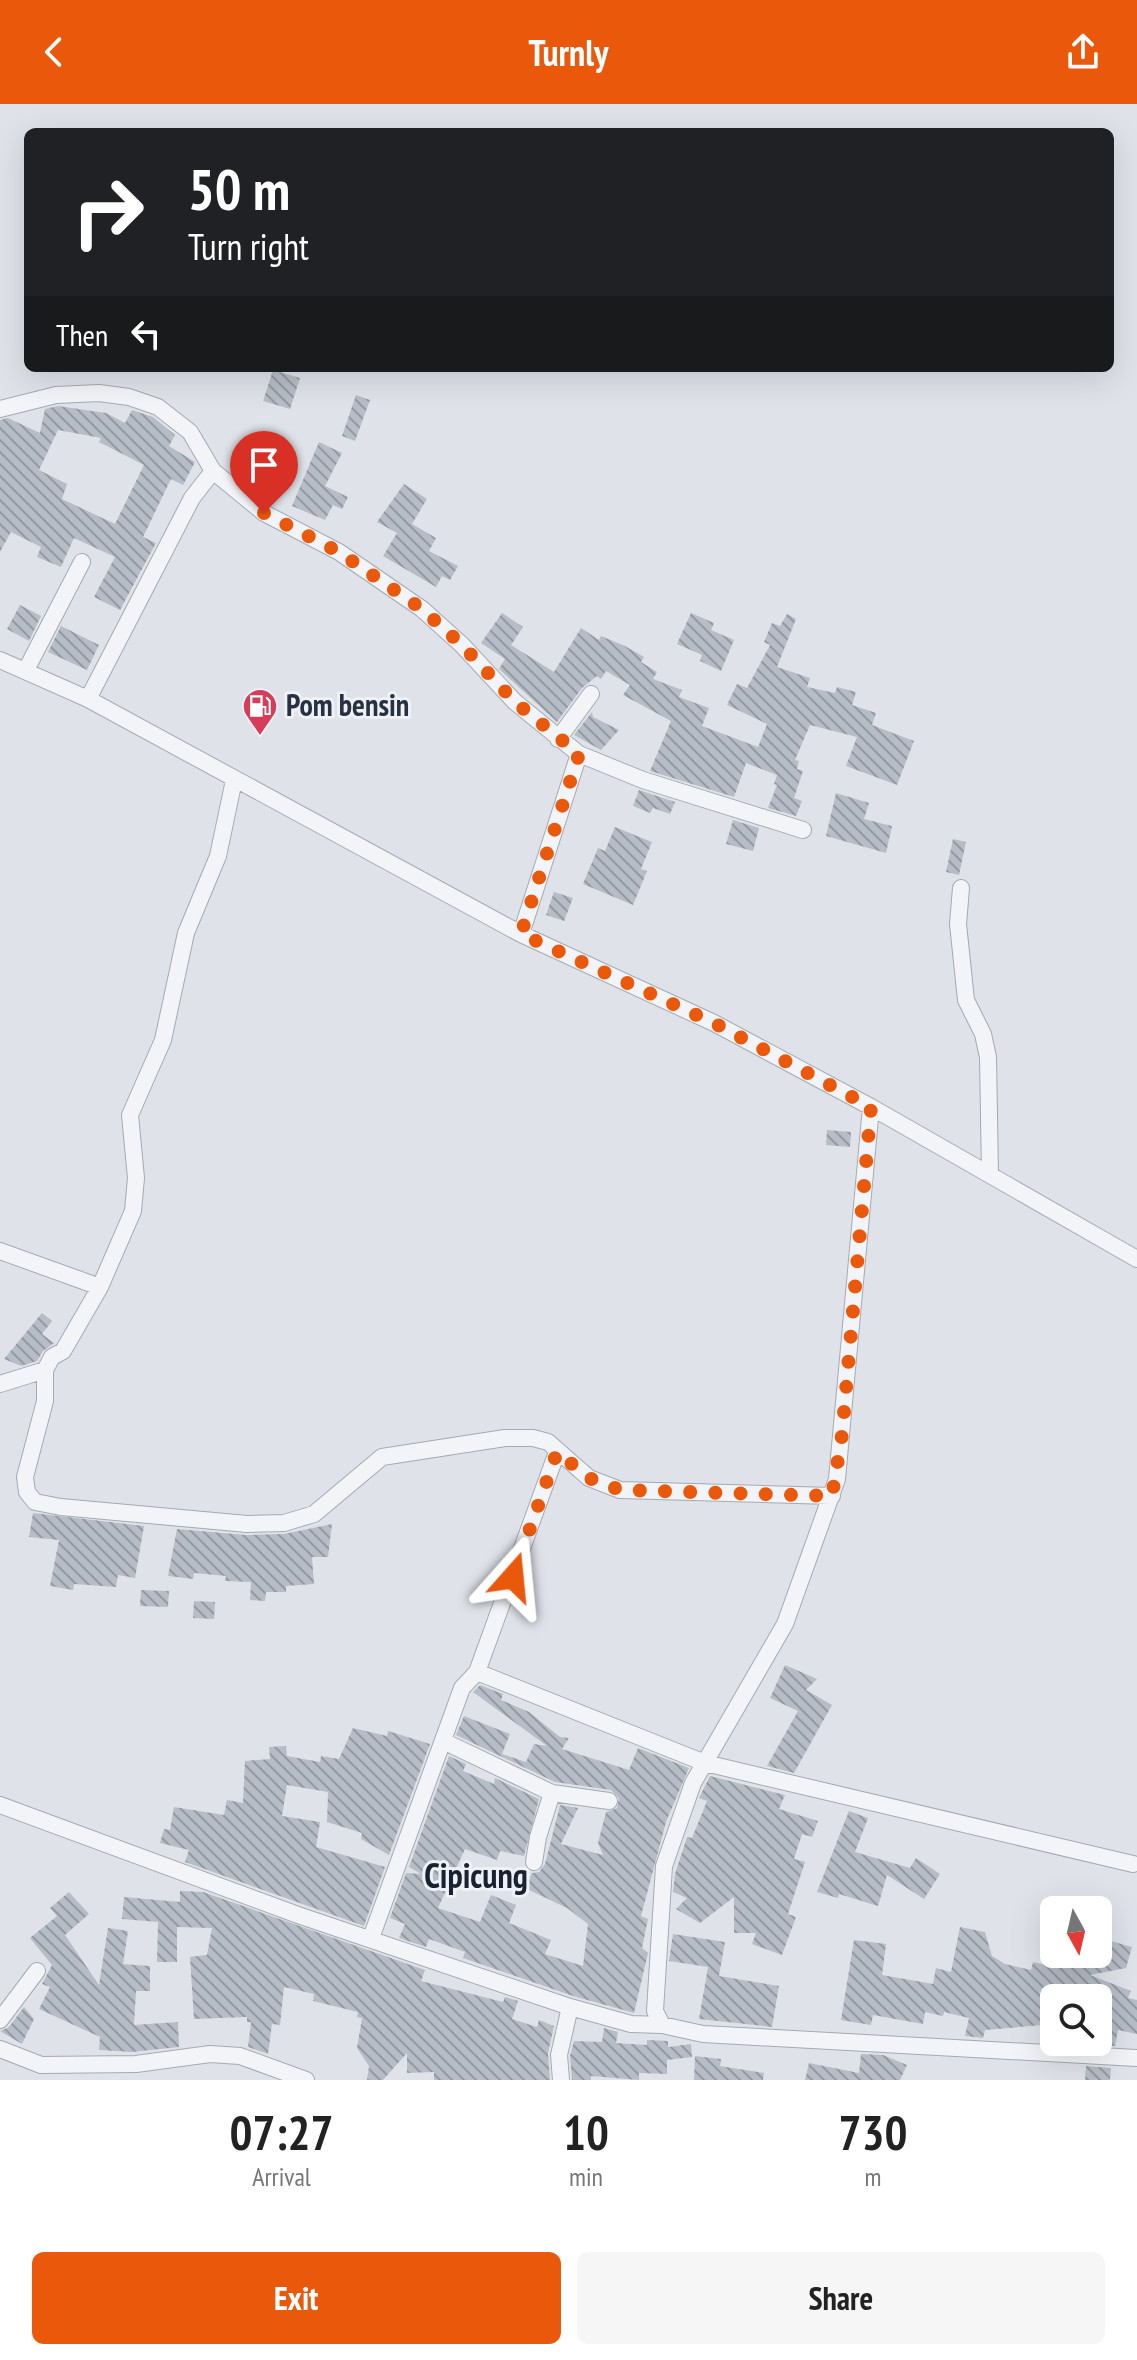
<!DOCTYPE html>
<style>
body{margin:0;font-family:"PT Sans Narrow",sans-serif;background:#f6f6f6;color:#222;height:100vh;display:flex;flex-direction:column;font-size:30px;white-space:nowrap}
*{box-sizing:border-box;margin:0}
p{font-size:26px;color:#767676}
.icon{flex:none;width:44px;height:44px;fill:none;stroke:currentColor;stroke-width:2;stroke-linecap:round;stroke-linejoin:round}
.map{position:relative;height:1976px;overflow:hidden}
.sheet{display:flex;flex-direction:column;background:#fff;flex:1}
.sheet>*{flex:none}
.guide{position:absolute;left:24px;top:24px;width:1090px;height:244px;border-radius:12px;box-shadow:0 8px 32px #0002;background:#202124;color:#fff;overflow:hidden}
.needle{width:52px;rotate:172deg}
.tools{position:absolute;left:1040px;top:1792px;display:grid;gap:16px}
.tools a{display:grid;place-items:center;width:72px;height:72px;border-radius:12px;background:#fff;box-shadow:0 8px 32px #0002;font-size:40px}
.pin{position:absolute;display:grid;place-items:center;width:68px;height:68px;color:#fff;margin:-82px -34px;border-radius:50% 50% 50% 0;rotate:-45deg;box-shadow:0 0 8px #0007}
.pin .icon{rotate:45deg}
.me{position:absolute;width:88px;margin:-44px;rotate:18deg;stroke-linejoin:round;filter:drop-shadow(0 0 6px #0008)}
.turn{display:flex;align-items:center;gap:28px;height:168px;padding:0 32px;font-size:36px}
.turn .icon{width:104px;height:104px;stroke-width:2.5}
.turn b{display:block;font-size:56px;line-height:68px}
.then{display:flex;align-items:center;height:76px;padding:0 32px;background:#0003;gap:16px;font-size:30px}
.eta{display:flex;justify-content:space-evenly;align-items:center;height:136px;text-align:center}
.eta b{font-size:48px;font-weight:700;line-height:56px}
.button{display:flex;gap:16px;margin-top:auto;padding:16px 32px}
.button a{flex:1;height:92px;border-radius:12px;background:#ea580c;color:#fff;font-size:32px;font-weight:700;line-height:92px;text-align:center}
.button a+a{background:#f6f6f6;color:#222}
header{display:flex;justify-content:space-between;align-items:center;height:104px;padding:0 32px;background:#ea580c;color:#fff;font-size:36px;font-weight:700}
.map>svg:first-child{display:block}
.building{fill:url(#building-back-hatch);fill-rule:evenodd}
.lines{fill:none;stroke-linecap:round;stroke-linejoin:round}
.minor-casing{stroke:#a4aab3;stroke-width:18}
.minor{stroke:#f2f4f7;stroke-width:16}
.route{stroke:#ea580c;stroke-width:14;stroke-dasharray:0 25.2}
.labels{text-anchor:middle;stroke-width:6;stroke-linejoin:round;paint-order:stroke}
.poi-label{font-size:30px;font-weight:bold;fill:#273141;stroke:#eef2f6;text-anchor:start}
.quarter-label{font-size:34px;font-weight:bold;fill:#192232;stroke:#eef2f6}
</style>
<header><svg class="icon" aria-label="back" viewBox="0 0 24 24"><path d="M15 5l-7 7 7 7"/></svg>Turnly<svg class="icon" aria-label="share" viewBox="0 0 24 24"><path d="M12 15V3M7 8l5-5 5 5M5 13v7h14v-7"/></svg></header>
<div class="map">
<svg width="1137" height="1976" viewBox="0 0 1137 1976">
<defs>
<pattern id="building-back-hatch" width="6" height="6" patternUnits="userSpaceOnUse" patternTransform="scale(2)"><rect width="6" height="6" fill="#b6bdc6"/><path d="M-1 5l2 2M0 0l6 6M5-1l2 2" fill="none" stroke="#949aa2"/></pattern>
</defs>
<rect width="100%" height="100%" fill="#dfe3e9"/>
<path class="building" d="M273,266L300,274L290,305L263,297Z
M356,291L370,296L355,337L342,332Z
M58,302L106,309L125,319L132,306L153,313L175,331L169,342L195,358L183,381L171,375L143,433L156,439L120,506L94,493L115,453L74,434L61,463L37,453L41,443L11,428L0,448V316L8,314L40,329L45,305ZM58,326L101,334L99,338L144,361L115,420L62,395L67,380L39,366Z
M319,338L342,349L325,382L348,393L342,405L333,401L325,416L292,402Z
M404,380L427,395L412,420L436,434L429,447L458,462L450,476L442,472L436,483L383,452L397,429L377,418Z
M20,501L41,512L29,537L7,525Z
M502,509L523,523L511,541L554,568L581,524L599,536L601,532L625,542L644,553L641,558L657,568L653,575L682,586L679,593L709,604L702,622L758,643L767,620L727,601L737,580L747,584L770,541L764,538L772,519L780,522L787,510L796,515L777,563L810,574L807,583L835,589L837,583L856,588L852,601L876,609L872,621L914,637L897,681L846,662L857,633L810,621L795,656L799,657L797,665L803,667L794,694L802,697L796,712L768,704L777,681L774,680L777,671L746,659L734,693L650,667L671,617L623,591L630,581L606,567L601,575L597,572L582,584L557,618L499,565L505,555L481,539Z
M691,509L714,519L711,526L734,536L721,567L700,557L702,551L677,540Z
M61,522L99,541L87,566L48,548Z
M592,608L593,613L619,626L601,646L574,631Z
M639,686L675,698L670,710L653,704L650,709L633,702Z
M836,689L869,699L864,715L892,722L886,749L826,732Z
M733,716L759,724L753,747L726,740Z
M615,723L652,738L641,765L647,767L633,801L583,780L598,744L605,747Z
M953,735L966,738L959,771L946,768Z
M554,788L573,794L564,817L546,811Z
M827,1026L851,1028L850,1043L826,1041Z
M42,1209L52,1217L42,1230L54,1239L43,1247L37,1257L21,1262L4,1255Z
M33,1409L144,1422L135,1474L118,1471L116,1483L74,1480L73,1486L50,1482L59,1436L29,1433Z
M332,1420L328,1453H312L314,1480L286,1482V1488H266L265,1497L250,1496L251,1478L225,1477L226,1472L194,1469L193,1475L168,1472L177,1425L246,1431L284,1430Z
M141,1486L169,1487L168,1503L140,1502Z
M194,1497L215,1498L214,1515L193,1514Z
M785,1561L817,1575L806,1586L832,1601L794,1669L767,1662L798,1607L770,1594Z
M480,1581L503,1590L501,1596L529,1608L560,1633L569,1634L562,1645L629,1666L638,1644L689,1664L666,1718L641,1812L648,1815L642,1844L648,1849L634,1909L573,1892L463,1854L465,1848L429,1835L426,1843L399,1834L405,1820L390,1814L406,1769L421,1770L409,1763L449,1652L466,1660L463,1667L494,1680L495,1674L539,1695L524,1752L500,1747L497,1756L465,1745L438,1804L480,1818L491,1791L516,1801L509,1819L551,1836L545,1850L583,1862L588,1820L567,1804L525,1784L532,1769L539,1768L545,1760L560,1701L578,1704L561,1740L603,1751L598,1739L606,1708L617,1704L619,1694L611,1686L555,1678L456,1631L464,1612L510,1630L502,1650L526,1658L534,1640L547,1642L473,1588Z
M353,1624L387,1632L388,1627L430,1640L389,1751L361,1735L362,1729L327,1718L328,1688L287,1681L282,1712L320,1718L316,1743L385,1763L364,1822L185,1758L189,1746L160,1739L164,1725L170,1726L174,1703L224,1711L227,1696L243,1699L245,1657L270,1655L269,1643L286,1642L287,1652L320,1658L321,1652L339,1655Z
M710,1672L785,1691L779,1705L818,1717L812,1733L802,1730L794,1755L805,1758L788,1810L796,1813L782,1851L752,1840L756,1829H734V1793L700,1819L676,1805L687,1794L673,1788L675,1770L687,1733L692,1734L707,1697L699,1694Z
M849,1707L868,1714L855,1748L910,1764L916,1754L940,1770L924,1795L887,1771L878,1802L839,1790L838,1794L817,1788Z
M180,1787L203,1788L425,1866L421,1877L503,1898L505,1893L518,1897L512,1915L537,1923L539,1916L554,1922L548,1949L550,1976H434V1968L407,1969V1949L383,1976H367L369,1962L357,1944L362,1914L357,1913L358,1908L313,1897L314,1890L284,1883L280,1921L272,1920L268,1950L248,1943L251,1918H247V1913L194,1915L190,1853L207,1851L212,1824L177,1823V1858H157L158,1818L122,1815L124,1793L180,1798Z
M69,1788L89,1810L65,1831L99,1881L108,1824L128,1827L123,1860L150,1862V1887H136L134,1921L178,1918L179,1943L132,1948L99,1946L100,1933L39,1905L50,1883L42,1880L52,1861L30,1834L57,1812L50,1804Z
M960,1823L985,1828L992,1852L1005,1860L1031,1866L1033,1858L1055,1863L1080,1850H1098V1841L1107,1836L1132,1843L1126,1864L1090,1871L1131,1887L1128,1894L1137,1896V1930L1118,1926L1115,1942L1098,1941V1894H1054V1920L985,1926L983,1934L965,1932L969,1914L944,1908L943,1912L925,1908L923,1920L873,1911L871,1921L841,1916L854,1836L886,1840L882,1871L933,1880L936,1864L951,1868Z
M673,1830L725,1838L719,1872L779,1882L772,1923L699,1915L708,1863L669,1857Z
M24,1903L34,1915L22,1940L0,1927L9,1923Z
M604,1924L618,1928L616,1939L647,1941V1936L668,1937V1943L691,1940L692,1953L667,1956V1970L639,1969V1976L591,1972V1976H572L570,1952L574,1937L602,1938Z
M861,1950L883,1951L907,1961L900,1976H805L809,1959L859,1969Z
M695,1952L721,1955L720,1962L764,1969L763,1976H694Z
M1086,1962L1111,1964L1110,1976H1085Z"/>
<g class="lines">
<g class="minor-casing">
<path id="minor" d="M0,305L56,291L99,289L129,293L158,303L190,328L213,367L264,409L339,448L422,505L462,541L515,598L579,650L521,830
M0,556L88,595L521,830L714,919L871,1003L1137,1155
M26,566L82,458
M88,595L192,394L213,367
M558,635L591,590
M579,650L643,676L803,726
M961,784L958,820L966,896L983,930L988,953L990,1070
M871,1003L837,1375L785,1520L693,1679L664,1762L655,1907L662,1921L703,1930L1137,1954
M0,1147L100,1183
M45,1266V1297L25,1373L27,1388L35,1398L61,1403L247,1420L284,1419L314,1410L382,1353L505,1334H533L548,1338L589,1374L620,1386L832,1392
M0,1280L45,1266L52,1253L63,1247L100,1183L133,1107L136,1074L130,1011L163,936L186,829L218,752L234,676
M557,1348L477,1568L705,1659L1133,1760
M443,1637L552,1689L609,1697
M0,1701L298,1811L570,1903L631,1920L662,1921
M534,1758L538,1733L552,1689
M371,1834L462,1584L477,1568
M0,1916L37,1867
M0,1945L41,1961L136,1960L210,1950L240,1952L306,1976
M561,1976L559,1951L570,1903"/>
</g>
<use href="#minor" class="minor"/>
</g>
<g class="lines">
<path class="route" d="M264,409L339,448L422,505L462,541L515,598L579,650L521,830L714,919L871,1003L842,1331L832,1392L620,1386L589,1374L557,1348L513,1473"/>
</g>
<defs>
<g id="fuel-pin" transform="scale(1.8)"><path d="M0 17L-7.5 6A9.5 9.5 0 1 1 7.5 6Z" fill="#d53d59" stroke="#eef2f6"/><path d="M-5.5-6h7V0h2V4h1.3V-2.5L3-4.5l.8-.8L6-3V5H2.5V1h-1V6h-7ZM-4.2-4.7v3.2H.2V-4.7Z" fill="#fff"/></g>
</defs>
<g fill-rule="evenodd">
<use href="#fuel-pin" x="260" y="602"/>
</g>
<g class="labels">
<g class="poi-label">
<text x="286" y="612">Pom bensin</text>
</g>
<g class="quarter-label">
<text x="476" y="1784">Cipicung</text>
</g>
</g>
</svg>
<div class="tools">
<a><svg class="needle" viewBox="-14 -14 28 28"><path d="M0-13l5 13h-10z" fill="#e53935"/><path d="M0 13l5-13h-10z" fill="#767676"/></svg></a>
<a><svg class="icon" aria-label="search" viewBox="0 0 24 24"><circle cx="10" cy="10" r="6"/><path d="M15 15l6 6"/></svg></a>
</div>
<div class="pin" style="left:264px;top:409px;background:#d93025"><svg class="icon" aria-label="arrive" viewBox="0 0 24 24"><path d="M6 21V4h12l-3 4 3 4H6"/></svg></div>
<svg class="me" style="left:513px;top:1473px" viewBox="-20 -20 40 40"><path d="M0-17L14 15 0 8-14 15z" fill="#ea580c" stroke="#fff" stroke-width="4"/></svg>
<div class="guide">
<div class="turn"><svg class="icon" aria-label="right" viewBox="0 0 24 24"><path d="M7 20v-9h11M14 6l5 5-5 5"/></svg><div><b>50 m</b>Turn right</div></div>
<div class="then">Then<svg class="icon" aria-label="left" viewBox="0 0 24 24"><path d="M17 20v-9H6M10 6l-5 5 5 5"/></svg></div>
</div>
</div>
<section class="sheet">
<div class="eta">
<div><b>07:27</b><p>Arrival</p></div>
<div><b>10</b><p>min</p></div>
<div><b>730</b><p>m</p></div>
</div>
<div class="button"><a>Exit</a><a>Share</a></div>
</section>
